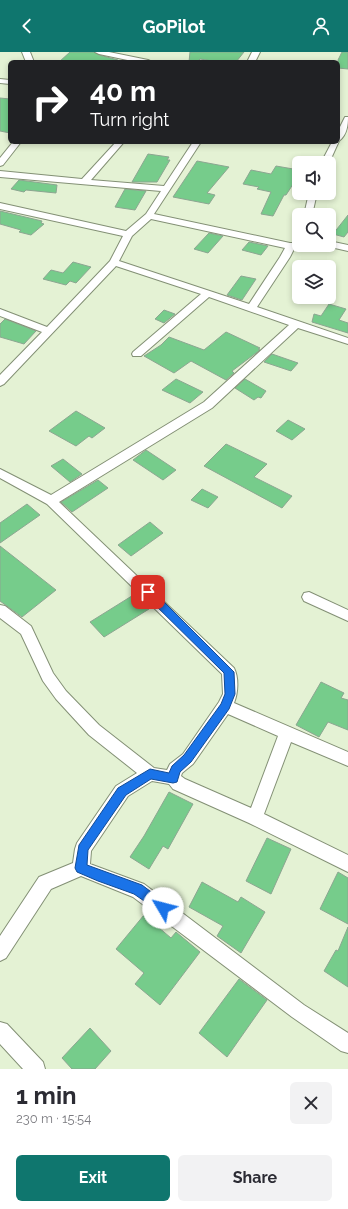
<!DOCTYPE html>
<meta charset="utf-8">
<style>
body{margin:0;font-family:Raleway,sans-serif;background:#f2f2f3;color:#2b2b33;height:100vh;display:flex;flex-direction:column;font-size:15px;white-space:nowrap}
*{box-sizing:border-box;margin:0}
p{font-size:13px;color:#7c7c81}
.icon{flex:none;width:22px;height:22px;fill:none;stroke:currentColor;stroke-width:2;stroke-linecap:round;stroke-linejoin:round}
.map{position:relative;height:1017px;overflow:hidden}
.drawer{display:flex;flex-direction:column;background:#fff;flex:1}
.drawer>*{flex:none}
.guide{position:absolute;left:8px;top:8px;width:332px;height:84px;border-radius:6px;box-shadow:0 2px 6px #0003;background:#202124;color:#fff;overflow:hidden}
.tools{position:absolute;left:292px;top:104px;display:grid;gap:8px}
.tools a{display:grid;place-items:center;width:44px;height:44px;border-radius:6px;background:#fff;box-shadow:0 2px 6px #0003;font-size:20px}
.pin{position:absolute;display:grid;place-items:center;width:34px;height:34px;color:#fff;margin:-17px;border-radius:8px;box-shadow:0 2px 6px #0006}
.me{position:absolute;width:44px;margin:-22px;rotate:307deg;stroke-linejoin:round;filter:drop-shadow(0 0 3px #0008)}
.turn{display:flex;align-items:center;gap:14px;height:84px;padding:0 16px;font-size:18px}
.turn .icon{width:52px;height:52px;stroke-width:2.5}
.turn b{display:block;font-size:28px;line-height:34px}
.round{display:grid;place-items:center;flex:none;width:42px;height:42px;border-radius:6px;background:#f2f2f3}
.headline{display:flex;align-items:center;justify-content:space-between;height:68px;padding:0 16px}
h1{font-size:24px;font-weight:700;line-height:30px}
.action{display:flex;gap:8px;margin-top:auto;padding:8px 16px}
.action a{flex:1;height:46px;border-radius:6px;background:#0f766e;color:#fff;font-size:16px;font-weight:700;line-height:46px;text-align:center}
.action a+a{background:#f2f2f3;color:#2b2b33}
header{display:flex;justify-content:space-between;align-items:center;height:52px;padding:0 16px;background:#0f766e;color:#fff;font-size:18px;font-weight:700}
.map>svg:first-child{display:block}
.building{fill:#76cc8b;stroke:#8ca691}
.lines{fill:none;stroke-linecap:round;stroke-linejoin:round}
.minor-casing{stroke:#839075;stroke-width:2}
.minor{fill:#fff;fill-rule:evenodd}
.route{fill:#1a73e8;stroke:#114b97}
</style>
<header><svg class="icon" aria-label="back" viewBox="0 0 24 24"><path d="M15 5l-7 7 7 7"/></svg>GoPilot<svg class="icon" aria-label="person" viewBox="0 0 24 24"><circle cx="12" cy="8" r="4"/><path d="M4 21q1-7 8-7t8 7"/></svg></header>
<div class="map">
<svg width="348" height="1017" viewBox="0 0 348 1017">
<rect width="100%" height="100%" fill="#e4f2d4"/>
<path class="building" d="M70,0H94L99,3L118,8L116,10H59Z
M190,0H244L236,10H219L200,7L197,10H189Z
M342,0H348V17L338,16V8Z
M0,46L10,47V81L0,79Z
M148,102L169,105L167,108H170L157,130H132Z
M197,109L229,115L207,141L215,143L209,152L173,145Z
M276,114L299,118V123L286,143H284L273,164L261,162L271,140L257,137L259,135L243,132L251,118L271,122Z
M19,128L57,133L56,141L26,138L24,140L11,137Z
M125,137L146,139L135,158L115,155Z
M0,159L42,169L41,171L44,172L31,183L19,180L21,178L0,172Z
M348,163V180L344,185L333,182Z
M209,181L223,184L208,201L194,197Z
M249,190L268,194L261,203L242,198Z
M73,210L91,215L76,231L70,229L66,233L43,227L51,218L63,221Z
M241,224L256,227L242,248L227,243Z
M329,252L346,257L339,268L348,271V281L312,270L314,262L321,264Z
M164,258L175,262L164,271L155,267Z
M5,267L36,279L24,292L0,285V272Z
M226,280L260,296L258,297L260,298L232,319L234,321L226,328L191,309L174,321L144,304L161,293L169,285L204,298Z
M272,302L298,311L291,319L264,310Z
M176,327L203,340L190,351L162,338Z
M245,327L266,339L261,346L258,345L254,348L235,336Z
M76,359L105,376L92,386L89,384L76,394L49,379Z
M288,368L305,377L292,388L276,379Z
M226,392L267,412L254,425L292,444L282,456L204,414Z
M146,398L176,418L163,428L133,408Z
M63,407L82,422L70,430L51,414Z
M98,428L108,436L72,460L61,450Z
M202,437L218,445L208,456L191,448Z
M27,452L40,463L0,491V471Z
M150,470L163,481L131,504L118,493Z
M0,494L56,538L22,565L0,549Z
M135,542L149,557L104,585L90,570Z
M321,630L344,641L341,646L348,648V678L328,670L319,685L296,673Z
M169,740L193,752L168,797L163,794L149,817L130,805L144,784Z
M267,786L291,797L271,842L246,829Z
M338,820L348,826V872L320,857Z
M202,830L238,850L241,845L265,860L241,901L217,884L223,874L189,855Z
M144,863L171,886L176,880L200,900L160,953L135,932L144,921L116,897Z
M348,875V935L324,919L336,898L338,899Z
M239,927L267,948L227,1005L199,981Z
M90,976L111,999L95,1017H72L62,1006Z"/>
<g class="lines">
<g class="minor-casing">
<path id="minor" d="M22,0H30L34,10H26Z
M95,0H109L148,8L152,10H137L99,2Z
M252,0H260L255,10H247Z
M0,27L10,28V32L0,31Z
M345,65H348C348,73 347,83 339,89L329,111H321L332,90H338V79Z
M13,90H21L3,113L0,114V106Z
M116,90H124L91,128L164,134L193,90H201L154,162L290,191H299V193H312L307,196L294,197L290,205L257,255L348,286V292L298,276L212,356L59,450L234,616C239,626 238,641 234,651L348,700V714L291,690L264,762L348,803V820L249,771L173,737L169,732L152,729L128,744L91,799L90,812L144,832L304,953L348,981V1001L341,999L292,965L133,845L81,824L51,837L6,906L0,909V884L39,825L73,811L75,797L77,791L116,734L137,721L89,683L56,647L43,629L21,582L0,566V553L5,554L31,574L53,621L66,639L99,673L154,716L167,718L170,712L183,702L219,650L223,642L222,622L47,452L0,426V417L51,443L204,350L289,273L209,245L141,304H133L132,302L133,300L201,242L116,214L4,332L0,334V323L42,280L0,264V257L47,275L110,209L123,184L0,157V151L126,179L146,162L161,139L0,125V119L82,127ZM151,167L285,196L280,205L249,252L119,209L132,184ZM228,662L278,684L251,756L185,727L181,724L182,721L193,712Z
M309,141H317L312,163H304Z
M329,189L348,193V199L326,194L329,193Z
M309,540L348,558V569L304,549L302,545L304,541Z
M0,970L7,972L43,1010L45,1017H23L0,992Z"/>
</g>
<use href="#minor" class="minor"/>
</g>
<path class="route" d="M148,536L151,537L234,620L235,642L229,657L191,710L180,720L177,730L173,731L151,727L126,743L88,798L87,813L142,833L167,852L169,856L167,861L163,862L134,842L98,829L77,820L75,816L79,793L118,736L150,717L169,721L172,714L184,703L221,652L225,642L224,621L144,542L143,540Z"/>
</svg>
<div class="tools">
<a><svg class="icon" aria-label="sound" viewBox="0 0 24 24"><path d="M4 9h4l5-4v14l-5-4H4zM17 9q2 3 0 6"/></svg></a>
<a><svg class="icon" aria-label="search" viewBox="0 0 24 24"><circle cx="10" cy="10" r="6"/><path d="M15 15l6 6"/></svg></a>
<a><svg class="icon" aria-label="layers" viewBox="0 0 24 24"><path d="M12 4l9 5-9 5-9-5zM3 14l9 5 9-5"/></svg></a>
</div>
<div class="pin" style="left:148px;top:540px;background:#d93025"><svg class="icon" aria-label="arrive" viewBox="0 0 24 24"><path d="M6 21V4h12l-3 4 3 4H6"/></svg></div>
<svg class="me" style="left:163px;top:856px" viewBox="-20 -20 40 40"><circle r="19" fill="#fff"/><path d="M0-13L10 11 0 6-10 11z" fill="#1a73e8"/></svg>
<div class="guide">
<div class="turn"><svg class="icon" aria-label="right" viewBox="0 0 24 24"><path d="M7 20v-9h11M14 6l5 5-5 5"/></svg><div><b>40 m</b>Turn right</div></div>
</div>
</div>
<section class="drawer">
<div class="headline"><div><h1>1 min</h1><p>230 m · 15:54</p></div><a class="round"><svg class="icon" aria-label="close" viewBox="0 0 24 24"><path d="M6 6l12 12M18 6L6 18"/></svg></a></div>
<div class="action"><a>Exit</a><a>Share</a></div>
</section>
